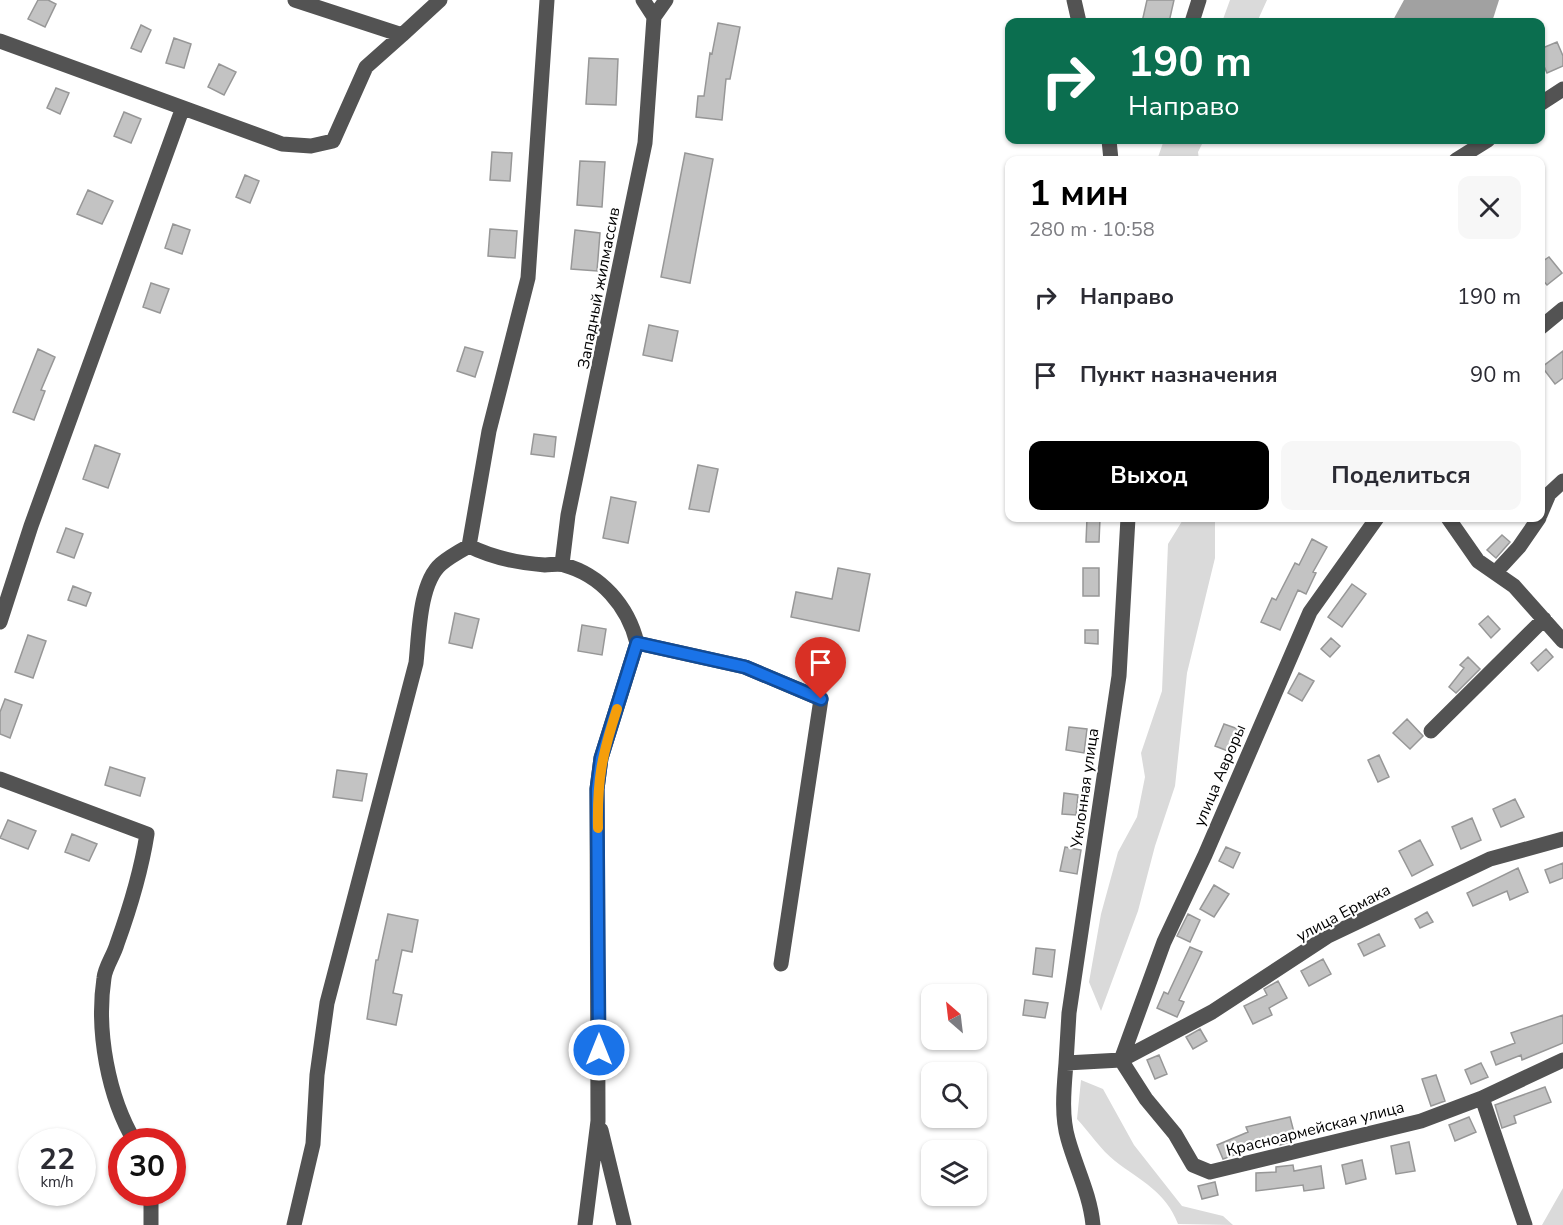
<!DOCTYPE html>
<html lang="ru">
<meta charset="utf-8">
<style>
body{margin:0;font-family:"Nunito Sans",sans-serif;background:#f7f7f7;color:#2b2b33;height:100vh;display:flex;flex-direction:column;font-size:22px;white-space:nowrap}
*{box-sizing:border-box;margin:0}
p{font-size:20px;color:#7c7c81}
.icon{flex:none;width:33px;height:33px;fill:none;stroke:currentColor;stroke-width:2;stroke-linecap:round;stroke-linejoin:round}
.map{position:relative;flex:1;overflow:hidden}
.drawer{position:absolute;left:1005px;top:156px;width:540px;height:366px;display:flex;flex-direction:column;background:#fff;border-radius:12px;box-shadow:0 2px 4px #0004}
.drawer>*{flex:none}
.guide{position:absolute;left:1005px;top:18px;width:540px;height:126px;border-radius:12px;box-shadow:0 2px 4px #0004;background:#0b6e4f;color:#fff;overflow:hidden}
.needle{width:39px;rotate:332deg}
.tools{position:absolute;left:921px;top:984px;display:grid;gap:12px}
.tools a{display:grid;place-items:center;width:66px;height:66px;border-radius:12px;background:#fff;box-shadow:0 2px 4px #0004;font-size:30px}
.speed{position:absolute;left:18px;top:1128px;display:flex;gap:12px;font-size:30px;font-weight:700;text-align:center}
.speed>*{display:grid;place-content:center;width:78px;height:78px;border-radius:50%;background:#fff;box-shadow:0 2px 4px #0004;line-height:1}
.speed small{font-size:15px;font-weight:400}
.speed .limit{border:9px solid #d22;background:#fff;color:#111}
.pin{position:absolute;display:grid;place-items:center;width:51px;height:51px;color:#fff;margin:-62px -26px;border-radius:50% 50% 50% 0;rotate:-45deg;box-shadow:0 0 6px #0007}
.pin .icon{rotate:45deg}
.me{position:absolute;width:66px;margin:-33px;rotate:0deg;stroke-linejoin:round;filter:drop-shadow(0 0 4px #0008)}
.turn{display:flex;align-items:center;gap:21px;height:126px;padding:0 24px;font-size:27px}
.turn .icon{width:78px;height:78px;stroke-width:2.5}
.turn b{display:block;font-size:42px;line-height:51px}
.round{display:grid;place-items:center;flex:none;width:63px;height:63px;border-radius:12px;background:#f7f7f7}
.headline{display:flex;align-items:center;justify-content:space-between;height:102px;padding:0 24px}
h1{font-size:36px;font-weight:700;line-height:45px;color:#000}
.action{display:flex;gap:12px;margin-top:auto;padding:12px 24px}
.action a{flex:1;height:69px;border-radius:12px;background:#000;color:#fff;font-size:24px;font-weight:700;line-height:69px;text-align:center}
.action a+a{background:#f7f7f7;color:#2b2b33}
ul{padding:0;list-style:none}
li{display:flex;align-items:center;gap:18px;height:78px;padding:0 24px}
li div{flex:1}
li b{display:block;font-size:22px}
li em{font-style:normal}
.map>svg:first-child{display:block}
.green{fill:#dadada}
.water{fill:#a1a1a1}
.building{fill:#c3c3c3;stroke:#979797;stroke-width:1.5}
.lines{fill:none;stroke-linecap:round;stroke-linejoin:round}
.minor{stroke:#535353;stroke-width:15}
.route-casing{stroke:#114b97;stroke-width:15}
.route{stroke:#1a73e8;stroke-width:10}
.slow{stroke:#f59e0b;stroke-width:10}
.labels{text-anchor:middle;stroke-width:4.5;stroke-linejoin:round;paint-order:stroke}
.street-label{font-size:16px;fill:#000;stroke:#fff}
</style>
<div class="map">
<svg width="1563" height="1225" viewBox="0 0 1563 1225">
<rect width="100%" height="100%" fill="#fff"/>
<path class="green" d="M1230,0H1267L1257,22H1222Z
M1164,140H1204L1198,152L1199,160H1157Z
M1184,518H1215V558L1187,673L1175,786L1155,846L1138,911L1101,1011L1089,982L1101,914L1118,852L1137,817L1145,777L1141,753L1162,691L1168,544Z
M1081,1080L1103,1089L1134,1145L1182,1206L1223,1216L1233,1225L1178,1224C1166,1192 1141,1181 1115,1161C1101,1150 1089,1132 1077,1119Z
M1563,1188V1225H1542Z"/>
<path class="water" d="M1404,0H1499L1492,22H1392Z"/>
<path class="building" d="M38,0H48L56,4L45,27L28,19Z
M1147,0H1174L1169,22H1142Z
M718,23L740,27L730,79H726L722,120L696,117L698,96H704L710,53L712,54Z
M141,25L151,30L141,52L131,48Z
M174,38L191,44L184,68L166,63Z
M1557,42L1563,56V66L1547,73L1540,57V49Z
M589,58L618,59L616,105L586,104Z
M219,64L236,72L224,95L208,87Z
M56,88L69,93L60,114L47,108Z
M124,112L141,119L131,143L114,136Z
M492,152L512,153L510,181L490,180Z
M685,153L713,159L690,283L661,277Z
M580,161L605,162L602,207L577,205Z
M245,175L259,181L250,203L236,197Z
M88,190L113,201L102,224L77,214Z
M173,224L190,230L182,254L165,248Z
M490,229L517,231L515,258L488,256Z
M575,230L600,233L597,271L571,269Z
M1549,257L1562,273L1547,285L1540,277V263Z
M151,283L169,289L160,313L143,307Z
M649,325L678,331L672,361L643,355Z
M465,347L483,352L475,377L457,371Z
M38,349L55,357L41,390L45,391L34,420L13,412Z
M1563,351V378L1555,384L1542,367Z
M534,434L556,437L554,457L531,454Z
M95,445L120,454L108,488L83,479Z
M698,465L718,469L709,512L689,509Z
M611,497L636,502L628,543L603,538Z
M1087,518H1100L1099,542H1086Z
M66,528L83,534L74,558L57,552Z
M1502,535L1510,542L1496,558L1487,550Z
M1312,539L1327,547L1313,572L1316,573L1306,594L1298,590L1280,630L1261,622L1272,598L1276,600L1295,563L1299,565Z
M838,568L870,574L859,631L791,617L796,592L832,599Z
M1083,568H1099V596H1083Z
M1352,584L1366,594L1342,627L1328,617Z
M73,586L91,593L86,606L68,600Z
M455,613L479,619L472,648L449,643Z
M1488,616L1500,629L1491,638L1479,624Z
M582,625L606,629L602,655L578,651Z
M1085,630H1098V644L1085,643Z
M28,635L46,641L33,678L15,672Z
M1331,638L1340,646L1330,657L1321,649Z
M1546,649L1553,657L1538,671L1531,663Z
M1468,657L1480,669L1456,693L1449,687L1464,668L1460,665Z
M1299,673L1314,681L1302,701L1288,693Z
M5,699L22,705L10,738L0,734V712Z
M1407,719L1423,736L1410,749L1393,733Z
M1224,724L1241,730L1233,753L1215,746Z
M1069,727L1087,729L1084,753L1066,750Z
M1379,755L1389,777L1378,782L1368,760Z
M110,767L145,778L140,796L105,785Z
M337,770L367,774L362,801L333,797Z
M1064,793L1078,795L1076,815L1062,814Z
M1515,799L1524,817L1501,827L1493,809Z
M1472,818L1481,840L1461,849L1452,827Z
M8,820L36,831L28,849L0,838Z
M72,834L97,844L89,861L65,852Z
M1420,840L1433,865L1412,876L1399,851Z
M1065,847L1081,850L1077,874L1060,871Z
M1226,847L1240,853L1233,868L1219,861Z
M1563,863V878L1550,883L1545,870Z
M1518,868L1528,892L1510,900L1507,891L1473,906L1467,893Z
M1214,885L1229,894L1214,917L1200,909Z
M1427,912L1433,922L1420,928L1415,919Z
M388,914L418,920L412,952L402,950L393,993L402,995L396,1025L367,1019L376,960H378Z
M1188,914L1200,920L1190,942L1177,936Z
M1379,934L1385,946L1364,956L1358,944Z
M1190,947L1202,952L1179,1000L1184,1002L1177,1017L1157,1008L1164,992L1168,994Z
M1036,948L1055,950L1052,977L1033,974Z
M1323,959L1331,974L1309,986L1301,971Z
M1278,981L1287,998L1269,1008L1272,1015L1253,1024L1244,1006L1267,995L1264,989Z
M1025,1000L1048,1003L1045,1018L1023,1015Z
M1563,1015V1043L1522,1060L1521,1055L1496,1065L1491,1052L1515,1043L1511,1033Z
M1200,1029L1207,1041L1193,1049L1186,1037Z
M1159,1055L1167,1074L1155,1079L1147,1060Z
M1481,1063L1488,1077L1471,1084L1465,1070Z
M1436,1075L1445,1101L1431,1106L1422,1079Z
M1545,1087L1551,1102L1514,1116L1516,1123L1502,1128L1495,1105Z
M1290,1117L1296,1140L1280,1145L1278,1139L1223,1159L1217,1145L1248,1132L1246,1127Z
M1469,1117L1476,1132L1455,1141L1449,1125Z
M1409,1142L1415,1171L1396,1174L1391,1146Z
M1362,1160L1366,1179L1346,1184L1342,1165Z
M1293,1165L1294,1171L1321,1166L1324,1188L1304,1191L1303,1185L1256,1191V1173L1276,1172V1167Z
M1215,1182L1218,1195L1202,1199L1198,1186Z"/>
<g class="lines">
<path class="minor" d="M295,0L402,35L440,0
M643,0L654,17L666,0
M1074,0L1079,22
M1192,22L1199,0
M0,41L282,144L311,146L333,141L366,67L402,35
M1540,104L1563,89
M1109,140L1111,160
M1456,160L1488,140
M1540,328L1563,309
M1540,515L1549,494L1563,481
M1448,518L1478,561L1514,586L1563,641
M469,546L489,431L528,278L547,0
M562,564L568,515L645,143L654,17
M1495,573L1519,547L1539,518
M0,622L31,526L182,110
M637,643L745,667L821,699L781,964
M1431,731L1544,619
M0,779L147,834C141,872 130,908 117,944C114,955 105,967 104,978C96,1031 108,1097 135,1142
M1121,1060L1164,942L1205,855L1310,612L1377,518
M1121,1060L1146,1099L1175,1134L1193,1165L1210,1172L1421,1121L1482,1098L1563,1060
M1066,1063L1069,1013L1119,676L1128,518
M1482,1098L1525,1225
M601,1130L624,1225
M151,1225V1192
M294,1225L313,1144L317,1075L327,1003L416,663C419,636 419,583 441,564C449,557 460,551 469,546C493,558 518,563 545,565C551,565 558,563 564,565C601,575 628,606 637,643L601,758L597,789L598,1121L585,1225
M1093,1225C1090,1194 1076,1168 1068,1139C1061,1115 1064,1088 1066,1063L1121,1060L1212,1012L1328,936L1490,859L1563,839"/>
</g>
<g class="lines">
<g class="route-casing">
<path id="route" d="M599,1050L597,789L601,758L637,643L745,667L821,699"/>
</g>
<use href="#route" class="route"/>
<path class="slow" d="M598,828C597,779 602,755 617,709"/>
</g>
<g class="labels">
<g class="street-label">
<text transform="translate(598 288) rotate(-79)" y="6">Западный жилмассив</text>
<text transform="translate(1219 775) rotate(-67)" y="6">улица Авроры</text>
<text transform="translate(1084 788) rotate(-82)" y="6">Уклонная улица</text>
<text transform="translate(1343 912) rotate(-28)" y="6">улица Ермака</text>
<text transform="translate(1315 1128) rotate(-14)" y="6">Красноармейская улица</text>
</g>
</g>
</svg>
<div class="tools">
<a><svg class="needle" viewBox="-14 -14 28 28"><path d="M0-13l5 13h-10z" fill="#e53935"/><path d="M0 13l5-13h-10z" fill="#7c7c81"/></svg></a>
<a><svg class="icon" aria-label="search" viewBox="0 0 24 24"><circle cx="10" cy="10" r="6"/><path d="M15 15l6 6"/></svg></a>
<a><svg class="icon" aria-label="layers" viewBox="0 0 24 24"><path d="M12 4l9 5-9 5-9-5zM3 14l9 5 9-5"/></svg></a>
</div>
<div class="speed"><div>22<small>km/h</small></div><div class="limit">30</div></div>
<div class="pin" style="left:821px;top:699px;background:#d93025"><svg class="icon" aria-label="arrive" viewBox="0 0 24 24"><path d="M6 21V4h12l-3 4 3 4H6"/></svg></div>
<svg class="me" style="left:599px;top:1050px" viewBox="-20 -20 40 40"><circle r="17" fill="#1a73e8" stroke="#fff" stroke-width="3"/><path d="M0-11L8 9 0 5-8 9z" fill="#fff"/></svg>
<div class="guide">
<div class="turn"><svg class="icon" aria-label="right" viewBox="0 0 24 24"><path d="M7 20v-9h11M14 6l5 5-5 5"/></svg><div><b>190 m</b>Направо</div></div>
</div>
<section class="drawer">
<div class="headline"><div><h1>1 мин</h1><p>280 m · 10:58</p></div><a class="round"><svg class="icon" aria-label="close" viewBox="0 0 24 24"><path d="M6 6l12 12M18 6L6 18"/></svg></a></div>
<ul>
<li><svg class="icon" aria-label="right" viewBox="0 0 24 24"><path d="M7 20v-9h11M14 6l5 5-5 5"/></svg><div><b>Направо</b></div><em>190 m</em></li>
<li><svg class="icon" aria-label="arrive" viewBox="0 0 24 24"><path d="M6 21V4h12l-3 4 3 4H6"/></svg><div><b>Пункт назначения</b></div><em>90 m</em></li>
</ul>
<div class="action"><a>Выход</a><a>Поделиться</a></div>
</section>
</div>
